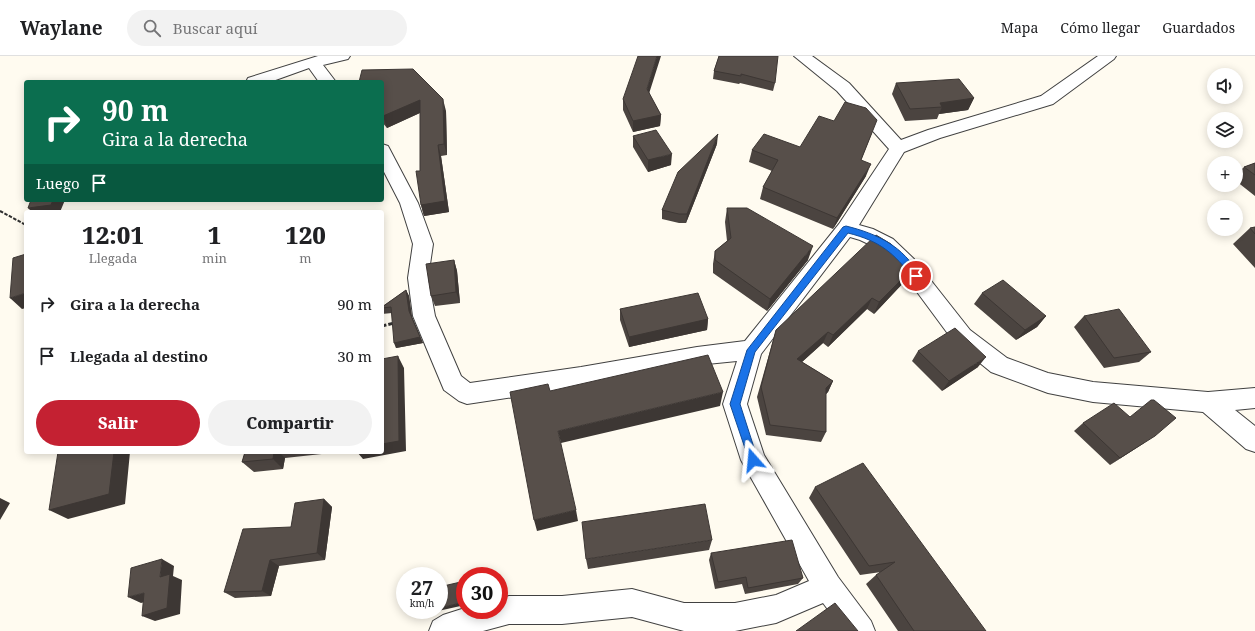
<!DOCTYPE html>
<html lang="es">
<meta charset="utf-8">
<style>
body{margin:0;font-family:"Noto Serif",serif;background:#f2f2f2;color:#202124;height:100vh;display:flex;flex-direction:column;font-size:15px;white-space:nowrap}
*{box-sizing:border-box;margin:0}
p{font-size:13px;color:#757577}
.icon{flex:none;width:22px;height:22px;fill:none;stroke:currentColor;stroke-width:2;stroke-linecap:round;stroke-linejoin:round}
.map{position:relative;flex:1;overflow:hidden}
.side{position:absolute;left:24px;top:154px;width:360px;height:244px;display:flex;flex-direction:column;background:#fff;border-radius:4px;box-shadow:0 2px 10px #0003}
.side>*{flex:none}
.guide{position:absolute;left:24px;top:24px;width:360px;height:122px;border-radius:4px;box-shadow:0 2px 10px #0003;background:#0b6e4f;color:#fff;overflow:hidden}
.tools{position:absolute;left:1207px;top:12px;display:grid;gap:8px}
.tools a{display:grid;place-items:center;width:36px;height:36px;border-radius:50%;background:#fff;box-shadow:0 2px 10px #0003;font-size:20px}
.speed{position:absolute;left:396px;top:511px;display:flex;gap:8px;font-size:20px;font-weight:700;text-align:center}
.speed>*{display:grid;place-content:center;width:52px;height:52px;border-radius:50%;background:#fff;box-shadow:0 2px 10px #0003;line-height:1}
.speed small{font-size:10px;font-weight:400}
.speed .limit{border:6px solid #d22;background:#fff;color:#111}
.pin{position:absolute;display:grid;place-items:center;width:34px;height:34px;color:#fff;margin:-17px;border:2px solid #fff;border-radius:50%;box-shadow:0 1px 4px #0007}
.me{position:absolute;width:44px;margin:-22px;rotate:342deg;stroke-linejoin:round;filter:drop-shadow(0 0 3px #0008)}
.turn{display:flex;align-items:center;gap:14px;height:84px;padding:0 12px;font-size:18px}
.turn .icon{width:52px;height:52px;stroke-width:2.5}
.turn b{display:block;font-size:28px;line-height:34px}
.then{display:flex;align-items:center;height:38px;padding:0 12px;background:#0003;gap:8px;font-size:15px}
.eta{display:flex;justify-content:space-evenly;align-items:center;height:68px;text-align:center}
.eta b{font-size:24px;font-weight:800;line-height:28px}
.action{display:flex;gap:8px;margin-top:auto;padding:8px 12px}
.action a{flex:1;height:46px;border-radius:24px;background:#c42132;color:#fff;font-size:16px;font-weight:800;line-height:46px;text-align:center}
.action a+a{background:#f2f2f2;color:#202124}
ul{padding:0;list-style:none}
li{display:flex;align-items:center;gap:12px;height:52px;padding:0 12px}
li div{flex:1}
li b{display:block;font-size:15px}
li em{font-style:normal}
header{display:flex;align-items:center;gap:24px;box-sizing:border-box;height:56px;padding:0 20px;background:#fff;border-bottom:1px solid #e0e0e0}
header strong{font-size:19px}
nav{display:flex;gap:22px;margin-inline-start:auto;font-size:14px}
.search{width:280px;height:36px;background:#f2f2f2;display:flex;align-items:center;gap:10px;box-sizing:border-box;padding:0 14px;border-radius:22px;color:#757577;font-size:15px}
.map>svg:first-child{display:block}
.lines{fill:none;stroke-linecap:round;stroke-linejoin:round}
.street-casing{stroke:#414141;stroke-width:2}
.path-far1{stroke:#303030;stroke-width:2;stroke-dasharray:3.5 1.5;stroke-linecap:butt}
.path{stroke:#303030;stroke-width:3;stroke-dasharray:4.5 2;stroke-linecap:butt}
.street{fill:#fff;fill-rule:evenodd}
.wall{fill:#4b4440}
.shaded-wall{fill:#3d3734}
.building{fill:#574f4a;stroke:#3d3734}
.route{fill:#1a73e8;stroke:#114b97}
</style>
<header>
<strong>Waylane</strong>
<div class="search"><svg class="icon" aria-label="search" viewBox="0 0 24 24"><circle cx="10" cy="10" r="6"/><path d="M15 15l6 6"/></svg>Buscar aquí</div>
<nav><a>Mapa</a><a>Cómo llegar</a><a>Guardados</a></nav>
</header>
<div class="map">
<svg width="1255" height="575" viewBox="0 0 1255 575">
<rect width="100%" height="100%" fill="#fffbf0"/>
<g class="lines">
<g class="street-casing">
<path id="street" d="M318,0H350L348,3L323,9L336,26H319L309,12L270,26H246L248,22Z
M794,0H812L849,27L901,84L928,74L1041,40L1098,0H1116L1114,3L1053,48L940,82L904,96L859,169L873,173L893,183L914,203L970,274L1007,302L1048,317L1093,326L1208,336L1255,332V352L1235,354L1255,370V396L1246,393L1203,356L1093,346L1048,337L991,316L954,286L900,213L879,193L860,184L850,181L761,298L747,348L764,399L838,521L871,565L875,575H844L823,547L776,567L735,575H684L632,561L562,568H509L483,575H429L433,565L443,559L465,552V554H499V543L509,540H562L632,533L684,547H735L776,539L809,525L741,404L723,348L737,305L697,309L581,331L467,348L459,345L444,334L413,260L408,222L413,188L400,147L382,112V88L388,90L418,147L433,188L428,222L435,260L461,320L470,327L581,311L697,291L745,285L839,168L889,93L837,35Z"/>
</g>
<path class="path-far1" d="M0,155L26,169"/>
<path class="path" d="M382,270L394,267"/>
<use href="#street" class="street"/>
</g>
<path class="wall" d="M719,0L775,27L773,35L740,27L739,28L713,23L714,15Z
M382,26L446,55L447,99L441,100L449,156L424,160L421,149L420,57L387,72L382,66Z
M896,27L974,42L968,54L939,58L937,63L905,65L892,38Z
M649,37L661,59L660,70L633,76L623,54V43Z
M872,77L861,104L866,120L833,173L760,143L763,131L772,115L749,106L752,94L800,91Z
M633,80L671,109L648,116L633,91Z
M717,88L686,167H679L662,163V154Z
M1255,107V140L1236,125V119L1244,111Z
M727,152L808,204L767,255L713,217V208L715,195L727,185L725,166Z
M1255,171V212L1233,188L1250,172Z
M454,204L457,215L460,247L435,250L431,240Z
M913,212L906,224L874,258L867,253L828,291L823,287L802,306L833,325L828,336L826,338V376L821,386L766,379L757,341L776,274Z
M406,234L409,240L412,261L423,287L396,292L392,257L382,258V251Z
M982,237L1046,260L1037,271L1016,284L974,248Z
M620,253L708,263L707,274L629,291L620,264Z
M1084,260L1151,296L1139,306L1104,312L1074,271Z
M918,295L978,311L942,335L912,305Z
M1130,361L1144,387L1110,409L1074,375L1083,367Z
M245,396H340L285,402L283,413L254,416L242,406Z
M815,431L986,575H898L866,528L876,519L881,516L860,519L809,442Z
M324,443L332,451L325,504L279,510L271,540L235,542L224,536L291,471Z
M712,484L709,494L588,513L586,503Z
M711,497L803,522L798,528L745,538L742,528L715,533L709,504Z"/>
<path class="shaded-wall" d="M657,0H661L647,44V33Z
M974,42L968,54L939,58L942,51L940,47Z
M443,43L446,55L447,99L444,88Z
M420,44L424,55L387,72L383,60Z
M661,59L660,70L633,76V65Z
M718,78L717,88L686,167L687,158Z
M438,89L441,100L449,156L424,160L421,149Z
M672,98L671,109L648,116V104Z
M871,108L866,120L833,173L837,162Z
M53,144H65L60,156H32L28,152Z
M813,190L808,204L767,255L770,243Z
M454,204L457,215L460,247L456,236Z
M913,212L906,224L874,258L879,246Z
M406,234L409,240L412,261L423,287L396,292L394,287L409,255Z
M26,237V252L22,253L10,242Z
M872,242L867,253L828,291L833,279Z
M1046,260L1037,271L1016,284L1025,274Z
M708,263L707,274L629,291V281Z
M828,276L823,287L793,314L797,303Z
M398,300L404,312L406,395L363,403L357,396H382V388Z
M986,301L978,311L942,335L949,325Z
M833,325L828,336L821,343L826,332Z
M723,336L720,350L561,387L558,375Z
M1155,380L1144,387L1110,409L1120,402Z
M114,396H130L125,448L68,463L49,454Z
M274,396H279L285,402L283,413L273,403Z
M0,442L10,447L0,464Z
M324,443L332,451L325,504L317,497Z
M576,454L578,465L537,475L534,464Z
M162,503L174,510L173,520L182,524L180,558L155,565L142,560L160,521Z
M270,504L279,510L271,540L262,535Z
M144,537L157,543L141,547L128,541Z
M465,546V549L438,555L436,554H439V552Z"/>
<path class="building" d="M638,0H657L647,33L661,59L633,65L623,43Z
M719,0H778L775,27L741,18V20L714,15Z
M413,13L443,43L444,88L438,89L445,145L421,149L416,115H420V44L383,60L382,59V26H359L362,14Z
M959,23L974,42L940,47L942,51L910,53L896,27Z
M845,46L866,52L877,64L861,104L871,108L837,162L763,131L778,104L752,94L764,78L800,91L819,60L834,65Z
M656,74L672,98L648,104L633,80Z
M718,78L687,158H679L662,154L678,116Z
M1255,107V119L1244,111Z
M31,144H53L51,149L28,152Z
M727,152H747L813,190L770,243L715,204V195L731,182Z
M1255,171V178L1250,172Z
M876,179L891,188L905,202L913,212L879,246L872,242L833,279L828,276L797,303L833,325L826,332V376L770,369L761,331L776,274Z
M26,198V237L10,242L13,202Z
M454,204L456,236L431,240L426,208Z
M1003,224L1046,260L1025,274L982,237Z
M406,234L409,255L420,281L394,287L391,251L382,252V251Z
M698,237L708,263L629,281L620,253Z
M1119,253L1151,296L1114,302L1084,260Z
M955,272L986,301L949,325L918,295Z
M708,299L723,336L558,375L576,454L534,464L510,336L548,328L550,335Z
M398,300L399,385L382,388V303Z
M1151,344H1154L1176,362L1155,380L1120,402L1083,367L1114,347L1130,361Z
M58,396H114L109,438L49,454Z
M245,396H274L273,403L242,406Z
M863,407L986,575H914L876,519L895,506L869,510L815,431Z
M324,443L317,497L270,504L262,535L224,536L243,473L291,471L295,447Z
M705,448L712,484L586,503L582,466Z
M792,484L803,522L748,532L746,521L718,526L711,497Z
M162,503L160,521L170,518L167,552L142,560L144,537L128,541L131,512Z
M465,525V546L439,552V531Z
M835,547L858,575H796Z"/>
<path class="route" d="M846,170C878,178 903,190 920,220L919,222H913C894,197 880,185 848,177L755,296L740,348L758,404L757,407L753,409L750,407L730,348L747,294L843,171Z"/>
</svg>
<div class="tools">
<a><svg class="icon" aria-label="sound" viewBox="0 0 24 24"><path d="M4 9h4l5-4v14l-5-4H4zM17 9q2 3 0 6"/></svg></a>
<a><svg class="icon" aria-label="layers" viewBox="0 0 24 24"><path d="M12 4l9 5-9 5-9-5zM3 14l9 5 9-5"/></svg></a>
<a>+</a>
<a>−</a>
</div>
<div class="speed"><div>27<small>km/h</small></div><div class="limit">30</div></div>
<div class="pin" style="left:916px;top:220px;background:#d93025"><svg class="icon" aria-label="arrive" viewBox="0 0 24 24"><path d="M6 21V4h12l-3 4 3 4H6"/></svg></div>
<svg class="me" style="left:753px;top:404px" viewBox="-20 -20 40 40"><path d="M0-17L14 15 0 8-14 15z" fill="#1a73e8" stroke="#fff" stroke-width="4"/></svg>
<div class="guide">
<div class="turn"><svg class="icon" aria-label="right" viewBox="0 0 24 24"><path d="M7 20v-9h11M14 6l5 5-5 5"/></svg><div><b>90 m</b>Gira a la derecha</div></div>
<div class="then">Luego<svg class="icon" aria-label="arrive" viewBox="0 0 24 24"><path d="M6 21V4h12l-3 4 3 4H6"/></svg></div>
</div>
<section class="side">
<div class="eta">
<div><b>12:01</b><p>Llegada</p></div>
<div><b>1</b><p>min</p></div>
<div><b>120</b><p>m</p></div>
</div>
<ul>
<li><svg class="icon" aria-label="right" viewBox="0 0 24 24"><path d="M7 20v-9h11M14 6l5 5-5 5"/></svg><div><b>Gira a la derecha</b></div><em>90 m</em></li>
<li><svg class="icon" aria-label="arrive" viewBox="0 0 24 24"><path d="M6 21V4h12l-3 4 3 4H6"/></svg><div><b>Llegada al destino</b></div><em>30 m</em></li>
</ul>
<div class="action"><a>Salir</a><a>Compartir</a></div>
</section>
</div>
